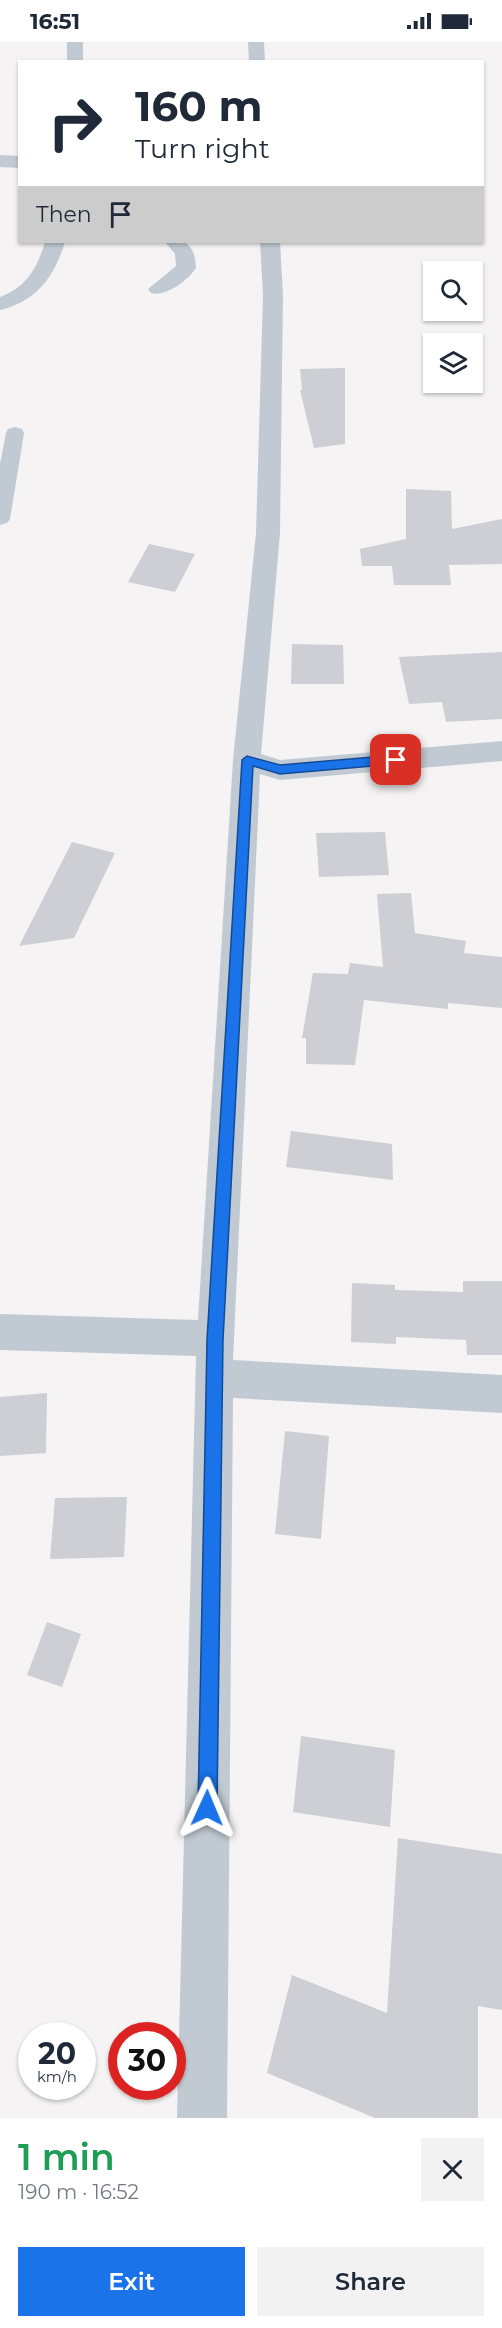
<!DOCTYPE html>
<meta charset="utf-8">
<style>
body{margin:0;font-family:Montserrat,sans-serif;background:#f2f2f3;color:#1f2937;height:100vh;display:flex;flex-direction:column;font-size:22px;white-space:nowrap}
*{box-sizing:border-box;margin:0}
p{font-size:20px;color:#747a83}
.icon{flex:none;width:33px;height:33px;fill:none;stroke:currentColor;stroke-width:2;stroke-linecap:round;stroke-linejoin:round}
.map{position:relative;height:2076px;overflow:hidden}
.panel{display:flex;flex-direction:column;background:#fff;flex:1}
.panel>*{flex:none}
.banner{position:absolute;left:18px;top:18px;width:466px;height:183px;border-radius:0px;box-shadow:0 2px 4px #0004;background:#fff;color:#1f2937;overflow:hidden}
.tools{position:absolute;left:423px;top:219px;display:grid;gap:12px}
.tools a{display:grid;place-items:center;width:60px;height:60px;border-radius:0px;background:#fff;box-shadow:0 2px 4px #0004;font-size:30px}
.speed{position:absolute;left:18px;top:1980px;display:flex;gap:12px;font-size:30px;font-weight:700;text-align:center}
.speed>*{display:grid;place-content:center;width:78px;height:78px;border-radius:50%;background:#fff;box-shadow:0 2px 4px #0004;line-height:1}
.speed small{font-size:15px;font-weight:400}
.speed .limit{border:9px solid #d22;background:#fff;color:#111}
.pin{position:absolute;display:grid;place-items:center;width:51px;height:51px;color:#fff;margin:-26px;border-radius:12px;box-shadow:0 3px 9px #0006}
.me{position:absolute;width:66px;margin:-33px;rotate:1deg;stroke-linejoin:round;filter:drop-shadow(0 0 4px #0008)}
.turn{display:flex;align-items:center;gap:21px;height:126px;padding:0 18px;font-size:27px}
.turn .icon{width:78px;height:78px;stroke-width:2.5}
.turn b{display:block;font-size:42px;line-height:51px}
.then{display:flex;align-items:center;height:57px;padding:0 18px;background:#0003;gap:12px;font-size:22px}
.round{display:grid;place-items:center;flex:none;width:63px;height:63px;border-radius:0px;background:#f2f2f3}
.summary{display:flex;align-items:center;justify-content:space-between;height:102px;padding:0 18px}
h1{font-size:36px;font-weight:600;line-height:45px;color:#1e9e55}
.cta{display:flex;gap:12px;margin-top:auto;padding:12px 18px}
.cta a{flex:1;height:69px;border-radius:0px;background:#1a73e8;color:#fff;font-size:24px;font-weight:600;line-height:69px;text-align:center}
.cta a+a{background:#f2f2f3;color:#1f2937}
.status{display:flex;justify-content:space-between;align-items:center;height:42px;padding:0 30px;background:#fff;direction:ltr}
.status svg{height:16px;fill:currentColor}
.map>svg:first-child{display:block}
.building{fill:#cdcfd5}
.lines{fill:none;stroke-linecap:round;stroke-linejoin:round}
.service{fill:#c1cad2;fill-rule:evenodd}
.minor{fill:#c1cad2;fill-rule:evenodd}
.route{fill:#1a73e8;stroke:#114b97;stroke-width:1.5}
</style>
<div class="status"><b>16:51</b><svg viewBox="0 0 49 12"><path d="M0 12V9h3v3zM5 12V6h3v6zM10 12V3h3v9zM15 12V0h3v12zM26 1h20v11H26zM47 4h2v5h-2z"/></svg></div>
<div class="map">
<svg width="502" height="2076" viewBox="0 0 502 2076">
<rect width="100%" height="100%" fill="#f5f3f3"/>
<path class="building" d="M345,326V402L314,406L300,348H302L300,327Z
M406,447L451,449L452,487L502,477V522L449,523L451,543H394L392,524H362L360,507L406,497Z
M149,502L195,512L175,550L128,540Z
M292,602L343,603L344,642H291Z
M502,610V677L446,680L442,660L409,662L399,615Z
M385,790L389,833L319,835L316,791Z
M72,800L115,811L74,896L19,904Z
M411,851L415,891L466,899L464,911L502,915V966L448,961V967L364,958L355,1023L306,1022V996H302L313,931L348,932L350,921L383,925L377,852Z
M291,1089L392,1102L393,1138L286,1125Z
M463,1239H502V1313H467L466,1298L396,1295V1302L351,1300L352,1241L395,1243V1248L463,1250Z
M47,1351L46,1411L0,1414V1355Z
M285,1389L329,1394L321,1497L275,1492Z
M127,1455L124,1515L50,1517L55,1456Z
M47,1580L81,1592L62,1645L27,1633Z
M301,1694L395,1708L390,1785L293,1770Z
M398,1796L502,1812V1968L478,1964V2076H375L267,2031L292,1933L387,1971Z"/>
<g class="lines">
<path class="service" d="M15,385L22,387L24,391L10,477L7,481L0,483V422L6,391L8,387Z"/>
<path class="minor" d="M67,0H83V20H67Z
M248,0H264L265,20H249Z
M0,113L20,114V126L0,125Z
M45,200H65C54,235 37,259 0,268V255C27,245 37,226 45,200Z
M165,200H185C194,208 195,213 196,226C187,239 166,255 151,251L148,247L176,224L175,212Z
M260,200H280L283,253L280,491L261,712L280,718L502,699V719L280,738L260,732L233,1318L502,1333V1371L233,1356L227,2076H177L196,1314L0,1308V1272L198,1278L233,718L256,491L263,253Z"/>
</g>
<path class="route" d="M396,713L402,718L396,722L280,732L253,724L223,1298L217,1766L214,1772L207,1775L201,1772L198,1766L207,1298L242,718L247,714L280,723Z"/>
</svg>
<div class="tools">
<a><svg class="icon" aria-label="search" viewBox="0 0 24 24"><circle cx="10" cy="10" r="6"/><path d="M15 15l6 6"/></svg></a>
<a><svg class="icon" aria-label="layers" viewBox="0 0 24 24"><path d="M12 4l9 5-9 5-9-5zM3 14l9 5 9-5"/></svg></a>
</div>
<div class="speed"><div>20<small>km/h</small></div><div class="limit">30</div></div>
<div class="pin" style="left:396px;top:718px;background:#d93025"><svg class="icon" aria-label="arrive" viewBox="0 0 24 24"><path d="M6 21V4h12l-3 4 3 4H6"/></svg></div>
<svg class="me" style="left:207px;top:1766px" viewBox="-20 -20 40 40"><path d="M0-17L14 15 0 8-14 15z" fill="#1a73e8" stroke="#fff" stroke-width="4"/></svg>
<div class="banner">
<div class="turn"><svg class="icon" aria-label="right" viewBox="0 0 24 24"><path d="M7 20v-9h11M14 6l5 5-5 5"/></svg><div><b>160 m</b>Turn right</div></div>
<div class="then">Then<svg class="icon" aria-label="arrive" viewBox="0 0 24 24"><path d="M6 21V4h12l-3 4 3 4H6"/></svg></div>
</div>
</div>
<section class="panel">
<div class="summary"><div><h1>1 min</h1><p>190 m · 16:52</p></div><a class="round"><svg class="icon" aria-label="close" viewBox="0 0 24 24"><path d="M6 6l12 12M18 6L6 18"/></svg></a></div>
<div class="cta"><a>Exit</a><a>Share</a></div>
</section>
